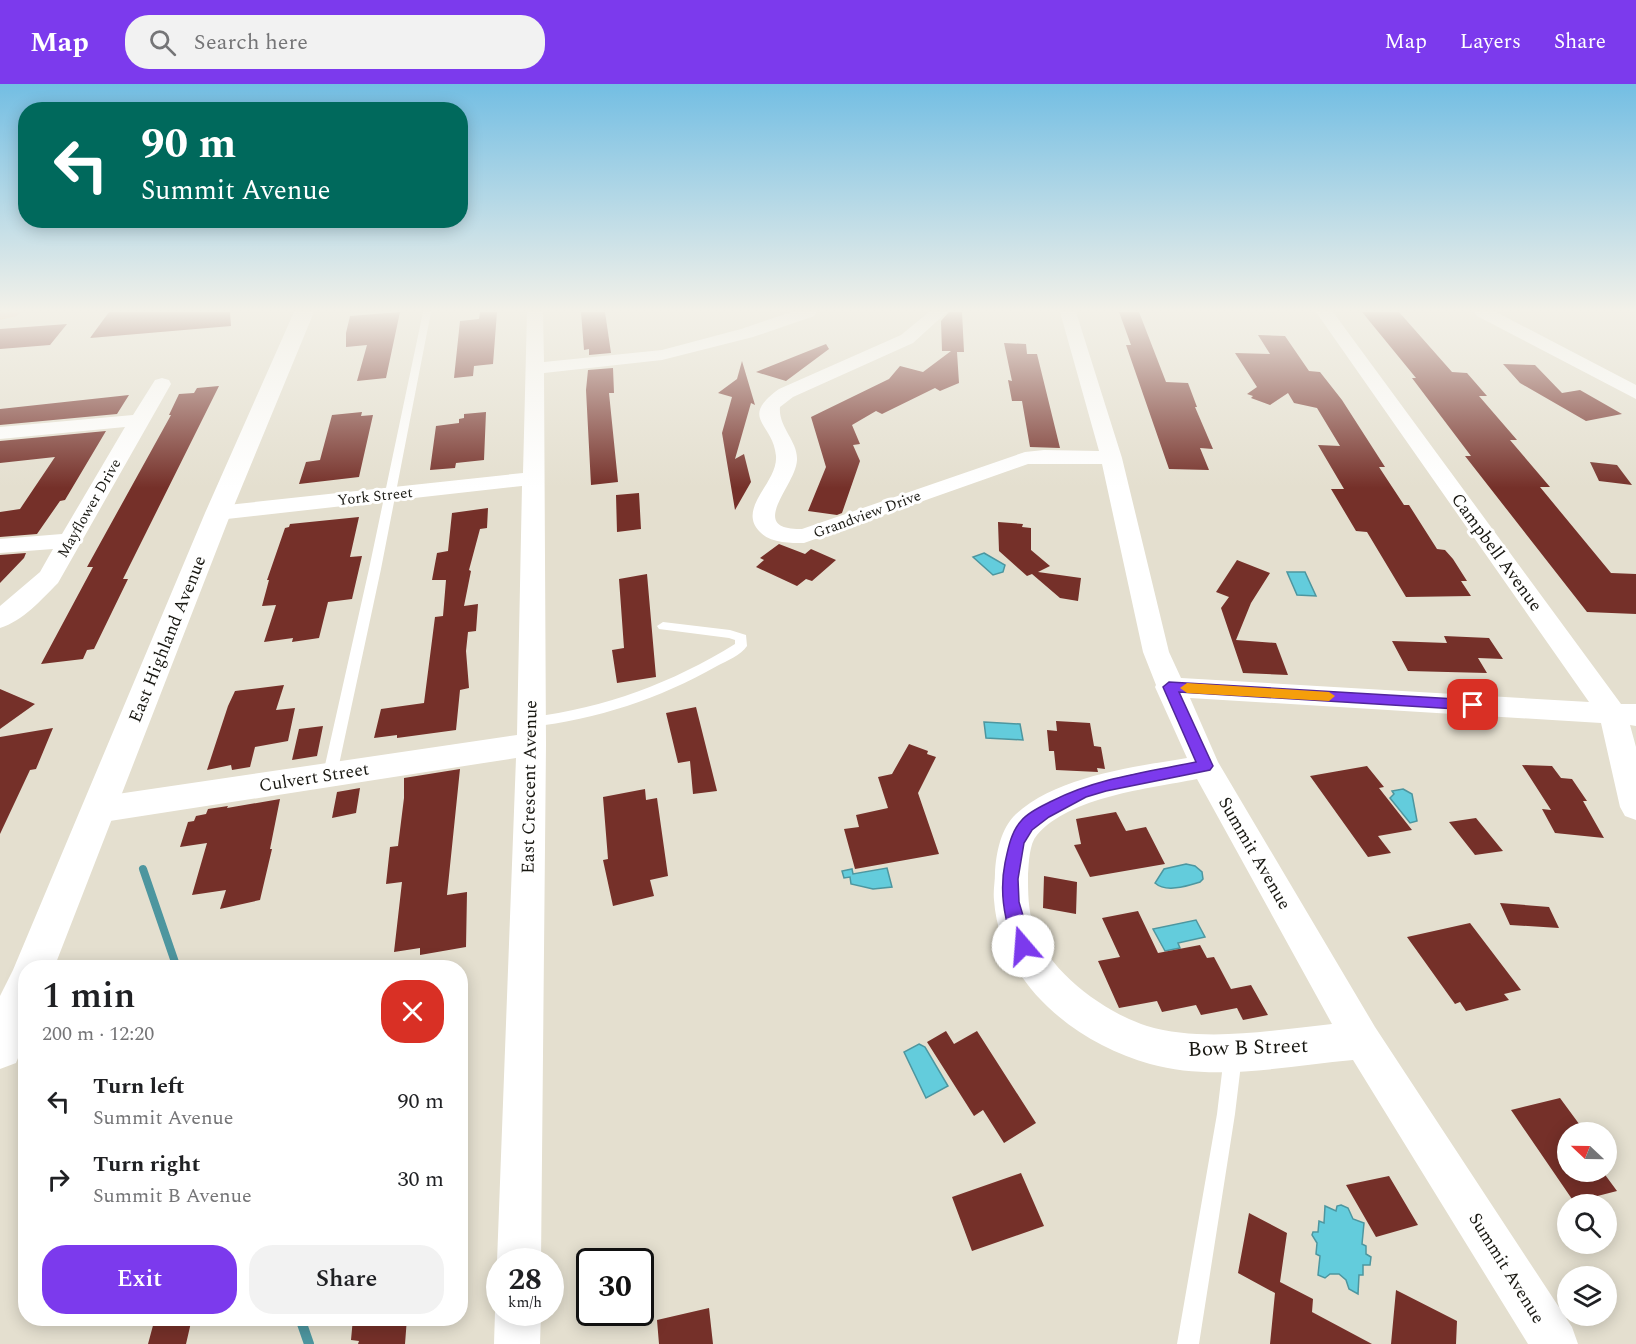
<!DOCTYPE html>
<meta charset="utf-8">
<style>
body{margin:0;font-family:Spectral,serif;background:#f2f2f2;color:#202124;height:100vh;display:flex;flex-direction:column;font-size:22px;white-space:nowrap}
*{box-sizing:border-box;margin:0}
p{font-size:20px;color:#757577}
.icon{flex:none;width:33px;height:33px;fill:none;stroke:currentColor;stroke-width:2;stroke-linecap:round;stroke-linejoin:round}
.map{position:relative;flex:1;overflow:hidden}
.side{position:absolute;left:18px;top:876px;width:450px;height:366px;display:flex;flex-direction:column;background:#fff;border-radius:24px;box-shadow:0 3px 15px #0003}
.side>*{flex:none}
.hud{position:absolute;left:18px;top:18px;width:450px;height:126px;border-radius:24px;box-shadow:0 3px 15px #0003;background:#00695c;color:#fff;overflow:hidden}
.needle{width:39px;rotate:292deg}
.tools{position:absolute;left:1557px;top:1038px;display:grid;gap:12px}
.tools a{display:grid;place-items:center;width:60px;height:60px;border-radius:50%;background:#fff;box-shadow:0 3px 15px #0003;font-size:30px}
.speed{position:absolute;left:486px;top:1164px;display:flex;gap:12px;font-size:30px;font-weight:700;text-align:center}
.speed>*{display:grid;place-content:center;width:78px;height:78px;border-radius:50%;background:#fff;box-shadow:0 3px 15px #0003;line-height:1}
.speed small{font-size:15px;font-weight:400}
.speed .limit{border:3px solid #111;border-radius:9px;background:#fff;color:#111}
.pin{position:absolute;display:grid;place-items:center;width:51px;height:51px;color:#fff;margin:-26px;border-radius:12px;box-shadow:0 3px 9px #0006}
.me{position:absolute;width:66px;margin:-33px;rotate:342deg;stroke-linejoin:round;filter:drop-shadow(0 0 4px #0008)}
.turn{display:flex;align-items:center;gap:21px;height:126px;padding:0 24px;font-size:27px}
.turn .icon{width:78px;height:78px;stroke-width:2.5}
.turn b{display:block;font-size:42px;line-height:51px}
.round{display:grid;place-items:center;flex:none;width:63px;height:63px;border-radius:24px;background:#f2f2f2}
.overview{display:flex;align-items:center;justify-content:space-between;height:102px;padding:0 24px}
h1{font-size:36px;font-weight:600;line-height:45px}
.button{display:flex;gap:12px;margin-top:auto;padding:12px 24px}
.button a{flex:1;height:69px;border-radius:24px;background:#7c3aed;color:#fff;font-size:24px;font-weight:600;line-height:69px;text-align:center}
.button a+a{background:#f2f2f2;color:#202124}
ul{padding:0;list-style:none}
li{display:flex;align-items:center;gap:18px;height:78px;padding:0 24px}
li div{flex:1}
li b{display:block;font-size:22px}
li em{font-style:normal}
header{display:flex;align-items:center;gap:36px;box-sizing:border-box;height:84px;padding:0 30px;background:#7c3aed;color:#fff}
header strong{font-size:28px}
nav{display:flex;gap:33px;margin-inline-start:auto;font-size:21px}
.search{width:420px;height:54px;background:#f2f2f2;display:flex;align-items:center;gap:15px;box-sizing:border-box;padding:0 21px;border-radius:24px;color:#757577;font-size:22px}
.map>svg:first-child{display:block}
.water{fill:#63ccdc;stroke:#4d969f;stroke-width:1.5}
.lines{fill:none;stroke-linecap:round;stroke-linejoin:round}
.stream-far1{stroke:#4d969f;stroke-width:8}
.stream{stroke:#4d969f;stroke-width:10}
.building{fill:#753029}
.service{fill:#fff;fill-rule:evenodd}
.minor{fill:#fff;fill-rule:evenodd}
.tertiary{fill:#fff;fill-rule:evenodd}
.primary{fill:#ecb9a3;fill-rule:evenodd}
.route{fill:#7c3aed;stroke:#51269a;stroke-width:1.5}
.slow{fill:#f59e0b}
.labels{text-anchor:middle;stroke-width:6;stroke-linejoin:round;paint-order:stroke}
.far-street-label{font-size:15px;fill:#191812;stroke:#fff}
.street-label{font-size:18px;fill:#191812;stroke:#fff}
.near-street-label{font-size:21px;fill:#191812;stroke:#fff}
</style>
<header>
<strong>Map</strong>
<div class="search"><svg class="icon" aria-label="search" viewBox="0 0 24 24"><circle cx="10" cy="10" r="6"/><path d="M15 15l6 6"/></svg>Search here</div>
<nav><a>Map</a><a>Layers</a><a>Share</a></nav>
</header>
<div class="map">
<svg width="1636" height="1260" viewBox="0 0 1636 1260">
<rect width="100%" height="100%" fill="#e4dfcf"/>
<path class="water" d="M984,469L1005,481L1003,488L993,491L973,473Z
M1287,488H1305L1316,512L1297,511Z
M984,638L1020,640L1023,656L986,654Z
M1403,705L1412,710L1417,737L1410,739L1390,714L1394,710L1392,707Z
M1186,780L1195,782L1202,788L1203,795L1200,798C1187,802 1166,809 1155,799L1164,785Z
M887,784L892,803L873,805L851,800L850,793L844,794L842,787L852,785L853,790Z
M1196,836L1205,853L1178,859L1180,864L1165,867L1153,845Z
M919,960L925,963L948,1002L926,1014L904,968Z
M1341,1121L1348,1124L1353,1135L1364,1139L1362,1160L1366,1162V1170L1371,1173L1370,1181H1363V1191H1359L1358,1210L1349,1205L1346,1196L1339,1190H1330L1325,1194L1318,1191L1320,1172L1316,1170L1317,1159L1312,1151L1313,1148H1318L1319,1137L1324,1139L1325,1122L1336,1127L1337,1122Z"/>
<g class="lines">
<path class="stream-far1" d="M143,785L177,884"/>
<path class="stream" d="M300,1234L309,1260"/>
</g>
<path class="building" d="M109,228H230L231,242L90,254Z
M400,228L386,294L357,297L367,261L346,263V249L350,232Z
M480,228H497L493,280L474,282L473,292L454,294L460,237L479,235Z
M581,228H605L611,269L589,271V265L584,266Z
M949,228H962L964,268H957L959,299L940,307L935,304L882,330L876,327L852,341L860,360L853,361L860,377L842,429L837,431L808,427L826,383L811,333L889,295L900,282L923,288L951,267H942L941,237Z
M1119,228H1139L1166,298L1188,299L1197,323H1195L1213,365L1200,364L1209,386L1169,385L1126,261H1131Z
M1362,228H1399L1452,288L1467,289L1487,312H1479L1517,356H1510L1550,403H1540L1611,489L1636,490V530L1587,528L1465,372H1471L1412,294H1416Z
M67,240L50,261L0,265V245Z
M1258,251L1285,252L1309,287L1320,288L1342,316L1385,383H1379L1404,421H1409L1437,465L1445,466L1453,475L1467,497H1461L1471,512L1406,513L1367,448L1356,447L1331,405H1344L1318,361L1340,362L1317,324L1294,319L1288,309L1270,321L1251,314L1253,312L1247,310L1257,303L1235,269L1270,270Z
M1004,259L1026,260L1027,270H1037L1060,364L1030,363L1022,317H1012L1008,296L1012,297Z
M826,260L829,265L786,297L756,288Z
M742,277L755,321L751,319L735,375L744,370L751,398L735,426L722,349L732,313L718,309L737,295Z
M1503,280L1535,281L1562,309L1580,306L1622,330L1586,337L1520,299Z
M613,284L614,309H609L618,398L591,401L586,306L588,286Z
M219,302L123,495H128L94,565L87,566L83,575L41,580L93,483H87L171,331H169L179,310L194,309L197,304Z
M129,311L117,330L0,341V325Z
M362,328L361,332L373,331L359,393L299,400L306,378L320,376L332,331Z
M486,328L484,376L456,379L455,384L430,386L436,342L459,339V335L464,334V330Z
M106,347L65,416L60,417L37,450L0,453V428L20,425L55,373L0,379V357Z
M1590,378L1617,381L1632,401L1599,397Z
M639,409L641,445L617,448L616,411Z
M488,424L487,444L480,445L469,486L471,487L464,522L478,520L476,547L468,548L466,567L469,604L460,606L456,646L397,654V651L374,654L381,625L424,619L435,533L443,532L446,496H432L437,469L448,467L452,429Z
M359,433L350,473L362,472L352,515L328,518L319,554L292,558L293,554L264,558L276,521L262,522L269,496H267L285,444L289,443L290,440Z
M998,438L1023,440L1022,443L1031,444V466L1050,482L1038,488L1081,494L1078,517L1060,514L1032,490L1027,492L999,467Z
M779,460L805,470L811,465L836,476L812,497L806,495L797,502L756,483L764,476L760,474Z
M26,469L24,474L0,499V471Z
M1237,476L1270,489L1251,519L1236,556L1276,559L1288,591L1243,589L1221,524L1229,513L1216,508Z
M647,490L656,593L617,599L612,566L624,564L619,495Z
M1444,552L1489,554L1503,575L1478,574L1487,589L1408,587L1392,557L1447,559Z
M284,601L276,626L295,624L288,657L255,663L250,683L232,686L231,681L207,686L228,622L235,607Z
M0,605L35,620L0,645Z
M696,623L717,707L693,710L690,677L678,679L666,629Z
M1056,637L1090,639L1094,662L1101,663L1105,685L1097,684L1098,688L1056,686L1054,667H1049L1047,646L1057,647Z
M323,642L317,672L292,676L299,645Z
M53,644L36,685L30,686L0,750V653Z
M909,660L928,667L927,670L936,673L918,709L939,770L855,785L844,745L859,743L856,731L888,724L878,693L892,690Z
M1522,681L1552,682L1561,694L1572,695L1587,717H1583L1604,754L1555,749L1542,725L1551,726Z
M1367,682L1384,703L1379,704L1412,746L1378,752L1391,769L1368,773L1310,692Z
M460,685L447,811L467,808L466,863L420,871V864L394,868L402,798L386,800L390,763L398,762L404,714V694Z
M360,704L356,729L332,734L337,708Z
M645,705L646,716L657,714L668,792L650,796L654,812L613,822L603,776L608,775L603,713Z
M280,715L270,765H272L260,816L220,825L226,806L192,811L207,759L180,763L188,738L194,737L196,732L206,730L208,725L228,722L227,724Z
M1116,728L1126,747L1146,743L1165,780L1090,793L1074,761L1081,760L1076,735Z
M1476,734L1503,767L1475,771L1449,738Z
M1044,792L1077,798L1076,830L1043,824Z
M1500,819L1549,823L1559,844L1510,841Z
M1138,827L1158,869L1200,861L1207,874L1214,873L1231,905L1251,901L1268,931L1243,936L1237,924L1201,931L1196,921L1162,928L1157,917L1119,924L1098,877L1120,873L1102,834Z
M1470,839L1521,906L1504,910L1509,916L1466,927L1460,918L1455,920L1407,853Z
M946,947L954,960L977,947L1036,1039L1004,1059L983,1026L974,1032L927,958Z
M1560,1014L1585,1048H1568V1088H1603L1617,1107L1574,1118L1511,1026Z
M1021,1089L1044,1142L972,1167L952,1113Z
M1389,1092L1418,1141L1376,1153L1346,1101Z
M1249,1129L1287,1149L1280,1198L1313,1215L1312,1228L1372,1260H1270L1275,1209L1238,1189Z
M1396,1206L1457,1237L1456,1260H1391Z
M709,1224L713,1260H659L657,1236Z
M155,1234H192L186,1260H148Z
M353,1234H407L405,1260H358L359,1257L351,1256Z"/>
<g class="lines">
<path class="service" d="M423,228H431L381,485L337,690L335,694H325L323,690L369,485Z
M663,538L730,546L746,551L747,562C741,571 727,577 717,582C659,615 597,635 531,643L526,642L524,638L526,634L531,633C605,624 672,599 735,560V556L729,554L659,545L657,542Z
M1233,963L1239,966L1242,972L1235,1030L1199,1260H1177L1217,1030L1224,972L1227,966Z"/>
<path class="minor" d="M527,228H543L544,278L662,266L741,245L791,228H816L814,232L753,253L662,276L544,289L546,660L541,1178H500V1184L497,1178L516,674L97,739L86,735L81,726L86,717L97,713L517,651L522,402L218,436L210,434L207,429L210,424L218,422L523,389Z
M929,228H947L913,259L793,313L780,323C778,343 798,357 797,376C796,402 745,446 802,445L1025,368L1044,366L1099,367L1060,228H1076L1122,374L1169,568L1181,594L1589,618L1316,228H1333L1621,620H1636V642L1630,641L1636,663V736L1625,732L1620,723L1601,639L1190,614L1218,678L1375,943L1572,1243L1578,1260H1528L1353,976C1287,982 1214,998 1150,980C1075,959 1000,899 994,816C993,807 995,798 995,789C996,769 1001,744 1016,730C1058,692 1133,683 1187,674L1155,603L1156,601L1143,568L1102,380H1028L804,459C790,459 770,459 760,448C736,424 778,399 776,372C773,338 738,335 779,305L901,251ZM1197,695L1332,940C1274,946 1205,959 1147,942C1104,928 1049,888 1034,844C1028,826 1028,809 1028,790C1029,779 1029,760 1037,751C1071,712 1148,705 1197,695Z
M1475,228H1496L1636,301V315L1477,232Z
M162,294L169,296L171,300L58,499C42,515 23,537 0,544V522L40,488L53,465L0,469V455L62,450L125,343L0,355V343L133,331L155,296Z
M500,1217V1228H541L540,1260H494L495,1228Z"/>
<path class="tertiary" d="M294,228H314L231,429L54,884H26V954L16,979L0,985V912L13,886L205,429Z"/>
<path class="primary" d="M0,228H20L17,232L0,236Z"/>
</g>
<linearGradient id="sky" x2="0" y2="1"><stop stop-color="#73bee3"/><stop offset="0.56" stop-color="#f3f1e9"/><stop offset="1" stop-color="#f3f1e9" stop-opacity="0"/></linearGradient>
<rect width="1636" height="404" fill="url(#sky)"/>
<path class="route" d="M1169,598L1473,616L1480,621L1473,626L1179,608L1213,682L1210,686L1106,707L1086,713L1049,733L1032,746L1024,759L1018,795L1019,818L1032,862L1029,868L1023,870L1017,868C1005,840 999,809 1005,779C1008,765 1011,748 1021,737C1028,728 1042,722 1052,717C1097,694 1147,688 1196,678L1163,603Z"/>
<path class="slow" d="M1187,599L1329,608L1335,612L1329,617L1187,609L1180,604Z"/>
<g class="labels">
<g class="far-street-label">
<text transform="translate(375 412) rotate(-6)" y="5">York Street</text>
<text transform="translate(89 424) rotate(-60)" y="5">Mayflower Drive</text>
<text transform="translate(867 430) rotate(-20)" y="5">Grandview Drive</text>
</g>
<g class="street-label">
<text transform="translate(1497 468) rotate(54)" y="6">Campbell Avenue</text>
<text transform="translate(167 555) rotate(-68)" y="6">East Highland Avenue</text>
<text transform="translate(314 693) rotate(-9)" y="6">Culvert Street</text>
<text transform="translate(529 703) rotate(-89)" y="6">East Crescent Avenue</text>
<text transform="translate(1255 769) rotate(60)" y="6">Summit Avenue</text>
<text transform="translate(1507 1184) rotate(58)" y="6">Summit Avenue</text>
</g>
<g class="near-street-label">
<text transform="translate(1248 963) rotate(-2)" y="7">Bow B Street</text>
</g>
</g>
</svg>
<div class="tools">
<a><svg class="needle" viewBox="-14 -14 28 28"><path d="M0-13l5 13h-10z" fill="#e53935"/><path d="M0 13l5-13h-10z" fill="#757577"/></svg></a>
<a><svg class="icon" aria-label="search" viewBox="0 0 24 24"><circle cx="10" cy="10" r="6"/><path d="M15 15l6 6"/></svg></a>
<a><svg class="icon" aria-label="layers" viewBox="0 0 24 24"><path d="M12 4l9 5-9 5-9-5zM3 14l9 5 9-5"/></svg></a>
</div>
<div class="speed"><div>28<small>km/h</small></div><div class="limit">30</div></div>
<div class="pin" style="left:1473px;top:621px;background:#d93025"><svg class="icon" aria-label="arrive" viewBox="0 0 24 24"><path d="M6 21V4h12l-3 4 3 4H6"/></svg></div>
<svg class="me" style="left:1023px;top:862px" viewBox="-20 -20 40 40"><circle r="19" fill="#fff"/><path d="M0-13L10 11 0 6-10 11z" fill="#7c3aed"/></svg>
<div class="hud">
<div class="turn"><svg class="icon" aria-label="left" viewBox="0 0 24 24"><path d="M17 20v-9H6M10 6l-5 5 5 5"/></svg><div><b>90 m</b>Summit Avenue</div></div>
</div>
<section class="side">
<div class="overview"><div><h1>1 min</h1><p>200 m · 12:20</p></div><a class="round" style="background:#d93025;color:#fff"><svg class="icon" aria-label="close" viewBox="0 0 24 24"><path d="M6 6l12 12M18 6L6 18"/></svg></a></div>
<ul>
<li><svg class="icon" aria-label="left" viewBox="0 0 24 24"><path d="M17 20v-9H6M10 6l-5 5 5 5"/></svg><div><b>Turn left</b><p>Summit Avenue</p></div><em>90 m</em></li>
<li><svg class="icon" aria-label="right" viewBox="0 0 24 24"><path d="M7 20v-9h11M14 6l5 5-5 5"/></svg><div><b>Turn right</b><p>Summit B Avenue</p></div><em>30 m</em></li>
</ul>
<div class="button"><a>Exit</a><a>Share</a></div>
</section>
</div>
